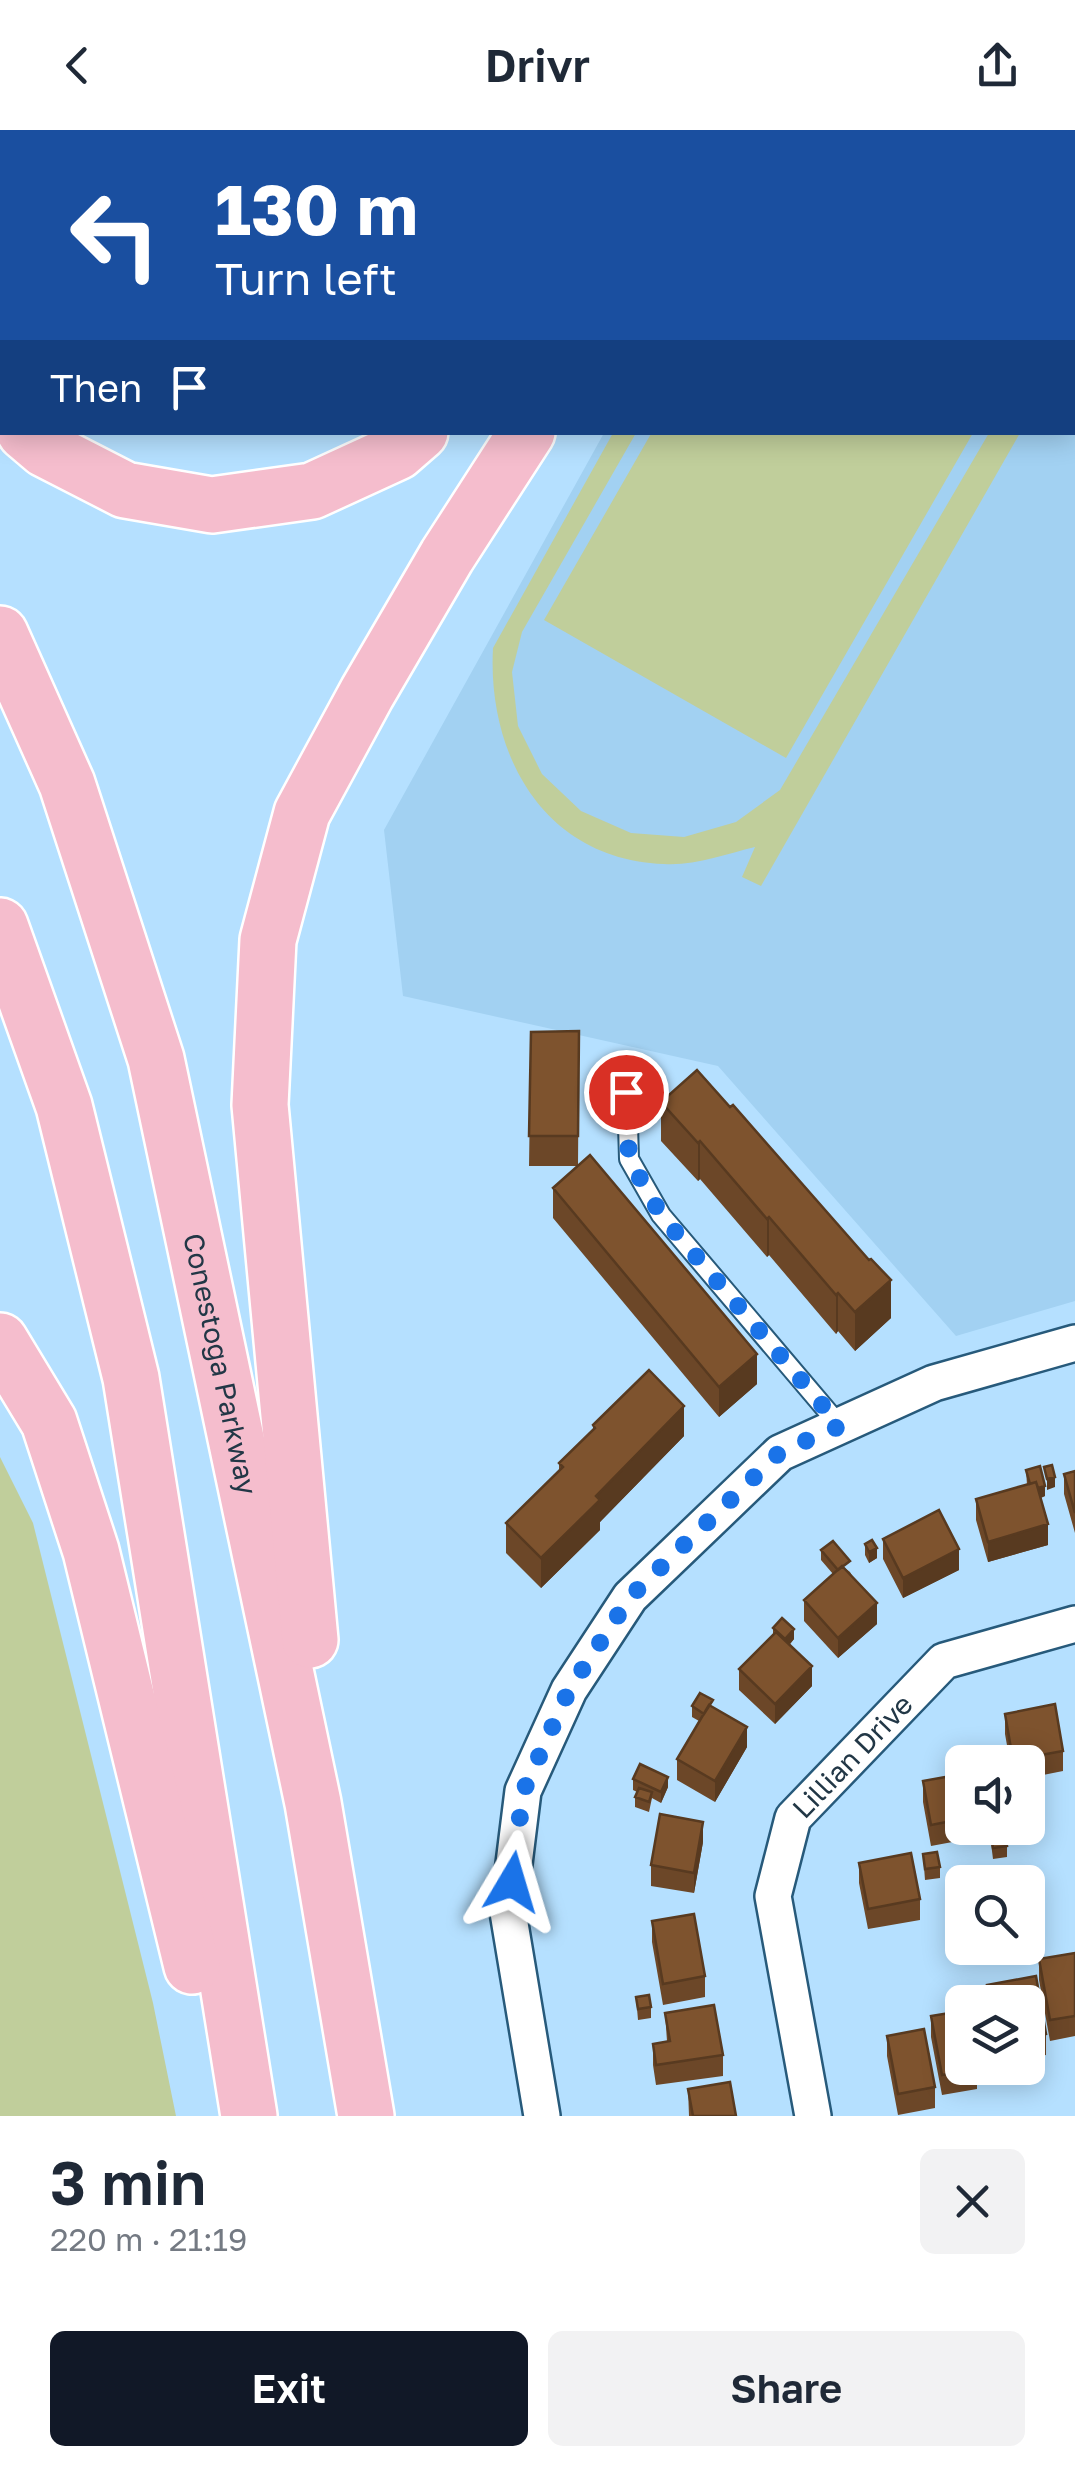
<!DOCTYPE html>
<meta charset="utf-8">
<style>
body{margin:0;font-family:"Golos Text",sans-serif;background:#f2f2f3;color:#1f2937;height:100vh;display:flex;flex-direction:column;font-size:38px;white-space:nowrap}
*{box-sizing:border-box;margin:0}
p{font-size:32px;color:#747a83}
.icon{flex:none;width:55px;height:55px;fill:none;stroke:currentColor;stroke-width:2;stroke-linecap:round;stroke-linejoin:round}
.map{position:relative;height:1986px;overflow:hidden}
.details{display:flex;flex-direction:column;background:#fff;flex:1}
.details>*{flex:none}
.banner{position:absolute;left:0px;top:0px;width:1075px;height:305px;box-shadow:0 5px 25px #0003;background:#1a4fa0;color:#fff;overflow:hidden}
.controls{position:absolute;left:945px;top:1615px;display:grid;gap:20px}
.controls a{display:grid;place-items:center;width:100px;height:100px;border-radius:15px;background:#fff;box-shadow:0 5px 25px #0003;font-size:50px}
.pin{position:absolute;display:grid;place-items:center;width:85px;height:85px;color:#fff;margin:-42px;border:5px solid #fff;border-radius:50%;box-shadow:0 2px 10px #0007}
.me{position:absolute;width:110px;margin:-55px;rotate:7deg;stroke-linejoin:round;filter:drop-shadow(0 0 8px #0008)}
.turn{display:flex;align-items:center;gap:35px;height:210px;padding:0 50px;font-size:45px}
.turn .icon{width:130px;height:130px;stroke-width:2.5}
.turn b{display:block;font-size:70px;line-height:85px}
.then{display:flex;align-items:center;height:95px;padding:0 50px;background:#0003;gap:20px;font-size:38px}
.round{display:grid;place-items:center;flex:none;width:105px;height:105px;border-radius:15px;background:#f2f2f3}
.overview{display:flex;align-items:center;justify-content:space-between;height:170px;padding:0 50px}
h1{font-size:60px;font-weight:600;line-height:75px}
.action{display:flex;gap:20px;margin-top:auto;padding:20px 50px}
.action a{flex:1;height:115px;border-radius:15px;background:#111827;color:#fff;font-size:40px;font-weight:600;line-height:115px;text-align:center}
.action a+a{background:#f2f2f3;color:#1f2937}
header{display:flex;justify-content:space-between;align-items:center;height:130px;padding:0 50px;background:#fff;font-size:45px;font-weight:600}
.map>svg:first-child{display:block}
.built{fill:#a2d1f2}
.green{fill:#c0ce9b}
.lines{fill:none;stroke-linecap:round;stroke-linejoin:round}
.lane-casing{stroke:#275a7b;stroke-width:22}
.street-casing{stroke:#275a7b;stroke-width:40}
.highway-casing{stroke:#fff;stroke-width:60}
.lane{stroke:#fff;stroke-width:18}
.street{stroke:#fff;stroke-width:35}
.highway{stroke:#f5bdcd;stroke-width:55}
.wall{fill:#6c4728}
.shaded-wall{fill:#583a20}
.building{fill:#7e532e;stroke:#583a20;stroke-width:2.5}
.route{stroke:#1a73e8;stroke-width:18;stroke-dasharray:0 32.4}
.labels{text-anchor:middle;stroke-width:10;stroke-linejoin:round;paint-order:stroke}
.street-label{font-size:28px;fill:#223746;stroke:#b5e0ff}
</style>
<header><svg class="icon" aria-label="back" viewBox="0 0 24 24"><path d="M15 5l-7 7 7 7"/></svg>Drivr<svg class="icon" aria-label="share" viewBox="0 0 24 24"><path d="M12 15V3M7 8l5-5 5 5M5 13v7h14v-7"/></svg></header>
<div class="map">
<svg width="1075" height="1986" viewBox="0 0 1075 1986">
<rect width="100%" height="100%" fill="#b5e0ff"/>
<path class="built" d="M734,0H1075V1171L956,1206L718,936L403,866L384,700L604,303L1072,302V2H733Z"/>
<path class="green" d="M652,302L973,303L786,628L544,490Z
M613,303H636L522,502L512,542L518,596L542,644L581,681L631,703L684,707L736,692L780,660L989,303H1020L761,756L742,747L755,717C726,724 694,736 664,734C546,730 487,627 493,518Z
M0,1327L33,1393L153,1873L176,1986H0Z"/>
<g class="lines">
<g class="lane-casing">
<path id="lane" d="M627,962L629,1029L661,1085L840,1296"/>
</g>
<g class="street-casing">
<g id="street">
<path d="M542,1986L508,1782L523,1661L569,1560L630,1467L780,1323L934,1253L1075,1213"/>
<path id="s1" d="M813,1986L773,1766L793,1688L944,1531L1075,1494"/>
</g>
</g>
<g class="highway-casing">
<g id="highway">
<path d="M547,0V2"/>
<path d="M616,0V2"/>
<path d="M25,302L45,319L125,360L212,375L312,361L397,322L420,302"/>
<path id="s2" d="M0,504L67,654L156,929L313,1673L366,1986"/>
<path d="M0,796L64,976L131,1248L249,1986"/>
<path d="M0,1211L49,1292L91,1421L192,1836"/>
<path d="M310,1510L260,975L268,810L302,683L367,563L447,426L527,302"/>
</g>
</g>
<use href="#lane" class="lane"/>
<use href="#street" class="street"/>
<use href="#highway" class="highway"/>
</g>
<path class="wall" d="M579,901L578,1035L757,1254L719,1287L553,1088V1058L577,1036H529L531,902Z
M661,972L891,1188L855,1221L838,1201L836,1204L769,1125L767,1127L700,1049L698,1051L661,1011Z
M593,1295L684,1306L600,1392V1400L541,1458L506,1423V1393L559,1341V1333L593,1300Z
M1026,1340L1045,1366L1041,1368L1048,1415L988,1432L976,1390V1369L1027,1355Z
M1075,1341V1403L1064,1364V1344Z
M883,1409L959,1440L903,1468L883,1429Z
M865,1414L877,1428L869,1433L865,1425Z
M821,1420L850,1442L877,1494L838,1528L804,1491V1470L833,1444L821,1430Z
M773,1498L794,1509L790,1514L812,1556L775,1594L739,1560V1539L773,1505Z
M692,1576L713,1577L747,1617L715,1672L677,1650V1629L699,1591L692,1587Z
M1005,1584L1063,1621V1641L1028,1648V1632H1010L1005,1604Z
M962,1644V1698H993V1700L1007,1716V1727L993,1729L990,1705L931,1716L923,1672V1651Z
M633,1649L668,1657L661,1673L652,1668L649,1682L635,1677V1667L637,1662L633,1660Z
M703,1712L694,1763L651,1756V1735Z
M923,1724L940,1737V1748L925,1750Z
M859,1733L920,1769V1790L868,1799L859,1753Z
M652,1791L705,1846V1867L663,1875L652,1812Z
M1075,1823V1906L1050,1911L1039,1850V1829Z
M1036,1846L1046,1904V1925L1028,1928V1872H987V1855Z
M636,1867L651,1877V1888L638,1890Z
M665,1883L723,1925V1946L656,1955L653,1935V1914L667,1911Z
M931,1886L977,1938V1959L942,1965L931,1907Z
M887,1906L935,1957V1978L898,1985L887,1926Z
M688,1959L736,1986H689Z"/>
<path class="shaded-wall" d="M700,1011V1049L698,1051V1013Z
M769,1087V1125L767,1127V1089Z
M891,1150V1188L855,1221V1182Z
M838,1163V1201L836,1204V1165Z
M757,1224V1254L719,1287V1257Z
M684,1276V1306L600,1392V1400L541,1458V1428L596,1366Z
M1055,1347V1357L1047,1360V1349Z
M1045,1356V1366L1032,1370V1360Z
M1048,1394V1415L988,1432V1412Z
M877,1418V1428L869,1433V1422Z
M959,1419V1440L903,1468V1448Z
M877,1473V1494L838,1528V1508Z
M794,1499V1509L785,1520V1509Z
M812,1536V1556L775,1594V1574Z
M747,1597V1617L715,1672V1651Z
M668,1647V1657L661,1673V1662Z
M703,1692V1712L694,1763V1743Z"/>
<path class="building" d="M579,901L578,1006H529L531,902Z
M697,940L730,977L733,975L869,1130L871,1129L891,1150L855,1182L838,1163L836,1165L769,1087L767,1089L700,1011L698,1013L661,972Z
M590,1025L757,1224L719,1257L553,1058Z
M649,1240L684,1276L596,1366L600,1370L541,1428L506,1393L563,1337L559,1333L595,1298L593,1295Z
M1052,1335L1055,1347L1047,1349L1044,1337Z
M1040,1336L1045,1356L1038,1358L1036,1352L1030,1354L1026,1340Z
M1075,1341V1383L1064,1344Z
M1036,1352L1048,1394L988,1412L976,1369Z
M939,1380L959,1419L903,1448L883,1409Z
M872,1410L877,1418L869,1422L865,1414Z
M833,1411L850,1431L838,1440L821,1420Z
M842,1436L877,1473L838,1508L804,1470Z
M782,1488L794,1499L785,1509L773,1498Z
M776,1502L812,1536L775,1574L739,1539Z
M700,1563L713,1570L704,1584L692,1576Z
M1055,1574L1063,1621L1013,1630L1005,1584Z
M709,1575L747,1597L715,1651L677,1629Z
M640,1634L668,1647L661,1662L633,1649Z
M962,1644V1689L931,1695L923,1651Z
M639,1658L652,1662L649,1672L635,1667Z
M660,1684L703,1692L694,1743L651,1735Z
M1004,1698L1007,1716L993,1718L990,1700Z
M937,1722L940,1737L925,1739L923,1724Z
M911,1723L920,1769L868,1779L859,1733Z
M694,1784L705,1846L663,1854L652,1791Z
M1075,1823V1886L1050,1890L1039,1829Z
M1036,1846L1046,1904L1028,1907V1872H990L987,1855Z
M649,1865L651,1877L638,1879L636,1867Z
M714,1875L723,1925L656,1935L653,1914L670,1911L665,1883Z
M962,1881V1938H977L942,1945L931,1886Z
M924,1899L935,1957L898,1964L887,1906Z
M730,1952L736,1986H693L688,1959Z"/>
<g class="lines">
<path class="route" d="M512,1752L523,1662L569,1560L630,1467L780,1322L840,1296L661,1085L629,1029L626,962"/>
</g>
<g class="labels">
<g class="street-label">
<text dy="10" stroke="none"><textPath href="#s2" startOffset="765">Conestoga Parkway</textPath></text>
<text dy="10" stroke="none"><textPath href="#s1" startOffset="390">Lillian Drive</textPath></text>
</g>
</g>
</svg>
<div class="controls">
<a><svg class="icon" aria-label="sound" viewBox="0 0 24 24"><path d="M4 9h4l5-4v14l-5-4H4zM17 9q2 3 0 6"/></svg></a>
<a><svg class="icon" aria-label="search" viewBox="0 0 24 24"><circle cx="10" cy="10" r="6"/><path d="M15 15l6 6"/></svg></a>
<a><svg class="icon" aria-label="layers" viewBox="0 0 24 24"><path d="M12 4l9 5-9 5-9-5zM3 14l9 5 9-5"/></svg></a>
</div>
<div class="pin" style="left:626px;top:962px;background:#d93025"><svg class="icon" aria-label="arrive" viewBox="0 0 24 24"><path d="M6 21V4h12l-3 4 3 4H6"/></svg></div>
<svg class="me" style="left:512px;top:1752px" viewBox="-20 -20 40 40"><path d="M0-17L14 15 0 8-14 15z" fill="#1a73e8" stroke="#fff" stroke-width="4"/></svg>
<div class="banner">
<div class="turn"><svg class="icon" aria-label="left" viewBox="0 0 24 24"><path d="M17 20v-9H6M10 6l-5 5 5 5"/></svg><div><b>130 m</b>Turn left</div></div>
<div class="then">Then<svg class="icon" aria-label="arrive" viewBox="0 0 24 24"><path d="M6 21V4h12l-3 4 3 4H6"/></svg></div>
</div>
</div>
<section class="details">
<div class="overview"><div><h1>3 min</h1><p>220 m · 21:19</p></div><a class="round"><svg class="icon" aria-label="close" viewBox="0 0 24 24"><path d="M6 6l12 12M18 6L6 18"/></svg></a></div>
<div class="action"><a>Exit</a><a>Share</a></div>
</section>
